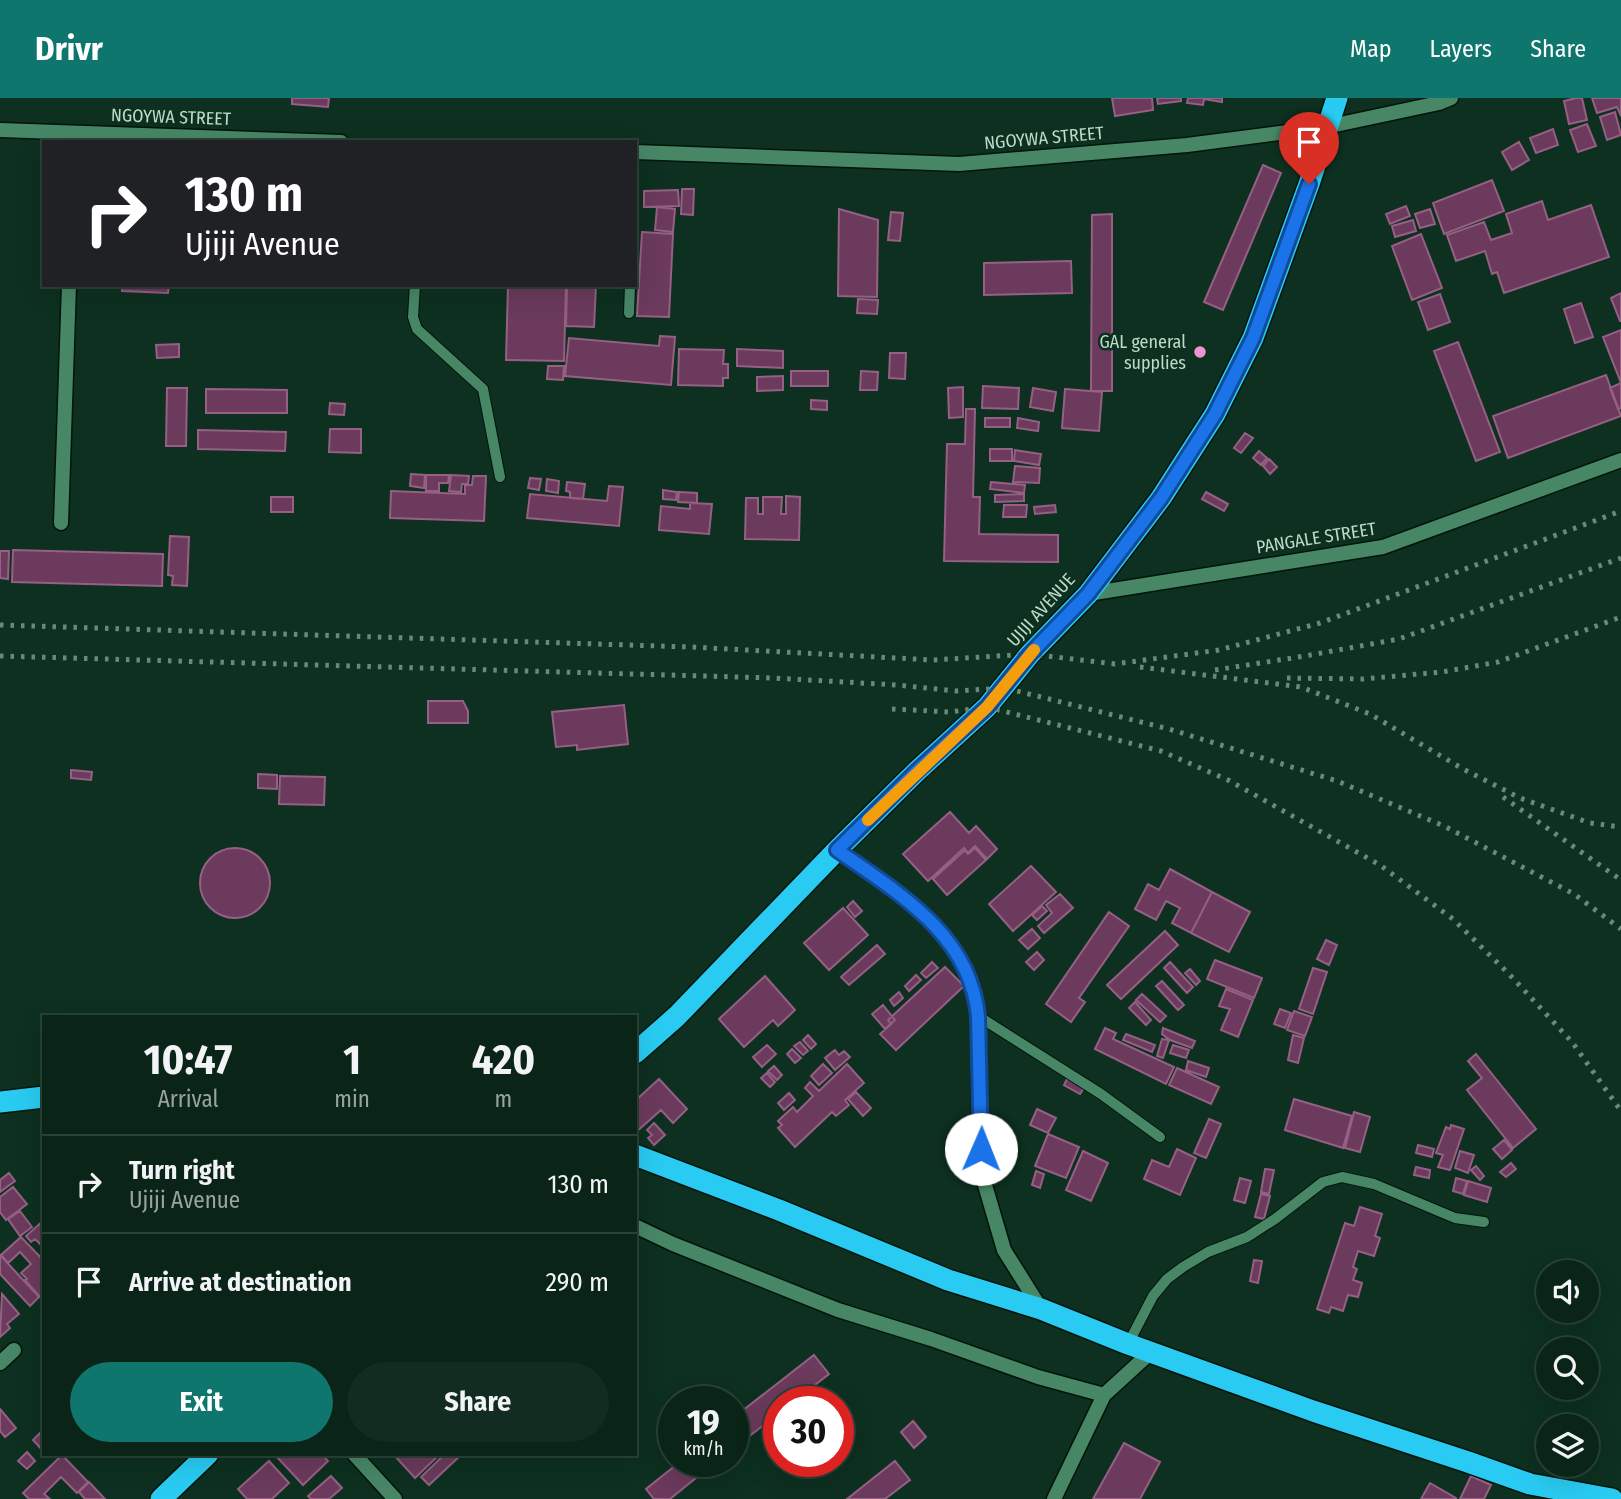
<!DOCTYPE html>
<style>
body{margin:0;font-family:"Fira Sans Condensed",sans-serif;background:#132c21;color:#f1f3f6;height:100vh;display:flex;flex-direction:column;font-size:26px;white-space:nowrap}
*{box-sizing:border-box;margin:0}
p{font-size:23px;color:#99a4a2}
.icon{flex:none;width:38px;height:38px;fill:none;stroke:currentColor;stroke-width:2;stroke-linecap:round;stroke-linejoin:round}
.map{position:relative;flex:1;overflow:hidden}
.panel{position:absolute;left:42px;top:917px;width:595px;height:441px;display:flex;flex-direction:column;background:#0a2418;border-radius:0px;box-shadow:0 7px 28px #0002,0 0 0 2px #2a4137}
.panel>*{flex:none}
.banner{position:absolute;left:42px;top:42px;width:595px;height:147px;border-radius:0px;box-shadow:0 7px 28px #0002,0 0 0 2px #2a4137;background:#202124;color:#fff;overflow:hidden}
.buttons{position:absolute;left:1536px;top:1162px;display:grid;gap:14px}
.buttons a{display:grid;place-items:center;width:63px;height:63px;border-radius:50%;background:#0a2418;box-shadow:0 7px 28px #0002,0 0 0 2px #2a4137;font-size:35px}
.speed{position:absolute;left:658px;top:1288px;display:flex;gap:14px;font-size:35px;font-weight:700;text-align:center}
.speed>*{display:grid;place-content:center;width:91px;height:91px;border-radius:50%;background:#0a2418;box-shadow:0 7px 28px #0002,0 0 0 2px #2a4137;line-height:1}
.speed small{font-size:18px;font-weight:400}
.speed .limit{border:10px solid #d22;background:#fff;color:#111}
.pin{position:absolute;display:grid;place-items:center;width:60px;height:60px;color:#fff;margin:-72px -30px;border-radius:50% 50% 50% 0;rotate:-45deg;box-shadow:0 0 7px #0007}
.pin .icon{rotate:45deg}
.me{position:absolute;width:77px;margin:-38px;rotate:1deg;stroke-linejoin:round;filter:drop-shadow(0 0 5px #0008)}
.turn{display:flex;align-items:center;gap:24px;height:147px;padding:0 28px;font-size:32px}
.turn .icon{width:91px;height:91px;stroke-width:2.5}
.turn b{display:block;font-size:49px;line-height:60px}
.eta{display:flex;justify-content:space-evenly;align-items:center;height:119px;text-align:center}
.eta b{font-size:42px;font-weight:700;line-height:49px}
.primary-button{display:flex;gap:14px;margin-top:auto;padding:14px 28px}
.primary-button a{flex:1;height:80px;border-radius:42px;background:#0f766e;color:#fff;font-size:28px;font-weight:700;line-height:80px;text-align:center}
.primary-button a+a{background:#132c21;color:#f1f3f6}
ul{padding:0;list-style:none}
li{display:flex;align-items:center;gap:21px;height:98px;padding:0 28px;border-top:2px solid #2a4137}
li div{flex:1}
li b{display:block;font-size:26px}
li em{font-style:normal}
header{display:flex;align-items:center;gap:42px;box-sizing:border-box;height:98px;padding:0 35px;background:#0f766e;color:#fff}
header strong{font-size:33px}
nav{display:flex;gap:38px;margin-inline-start:auto;font-size:24px}
.map>svg:first-child{display:block}
.building{fill:#6b3a5c;stroke:#956083;stroke-width:2}
.lines{fill:none;stroke-linecap:round;stroke-linejoin:round}
.lane-casing{stroke:#03150c;stroke-width:12}
.street-casing{stroke:#03150c;stroke-width:17}
.highway-casing{stroke:#03150c;stroke-width:24}
.lane{stroke:#478766;stroke-width:10}
.street{stroke:#478766;stroke-width:14}
.highway{stroke:#29cbf2;stroke-width:21}
.rail{stroke:#698a79;stroke-width:5;stroke-dasharray:3.5 7;stroke-linecap:butt}
.route-casing{stroke:#114b97;stroke-width:18}
.route{stroke:#1a73e8;stroke-width:12}
.slow{stroke:#f59e0b;stroke-width:12}
.poi-dot{fill:#f491d4;stroke:#0d3020;stroke-width:2.5}
.labels{text-anchor:middle;stroke-width:5;stroke-linejoin:round;paint-order:stroke}
.street-label{font-size:18px;fill:#bcdbc9;stroke:#0d3020}
.poi-label{font-size:18px;fill:#bcdbc9;stroke:#0d3020;text-anchor:end}
</style>
<header>
<strong>Drivr</strong>
<nav><a>Map</a><a>Layers</a><a>Share</a></nav>
</header>
<div class="map">
<svg width="1621" height="1401" viewBox="0 0 1621 1401">
<rect width="100%" height="100%" fill="#0d3020"/>
<path class="building" d="M292,0H329L328,9L292,6Z
M1112,0H1152L1153,12L1115,18Z
M1157,0H1181V3L1158,6Z
M1188,0H1222V4L1204,1L1203,7L1187,5Z
M1576,0H1582L1587,22L1569,26L1564,3Z
M1592,0H1621V18L1617,9L1597,15Z
M1615,14L1621,37L1607,42L1600,19Z
M1587,26L1596,48L1578,54L1570,32Z
M1553,31L1558,47L1536,55L1530,40Z
M1519,44L1529,62L1512,72L1502,54Z
M1263,67L1281,75L1223,212L1204,204Z
M1492,82L1504,113L1444,136L1433,105Z
M682,91H694L693,117L681,116Z
M678,92L679,108L644,109V93Z
M1542,103L1548,122L1591,107L1609,159L1504,195L1497,174L1492,176L1485,153L1456,163L1447,137L1484,124L1491,142L1512,135L1506,116Z
M1406,108L1410,118L1390,126L1386,116Z
M657,109L675,111L673,134L655,132Z
M839,111L878,122L877,199L838,198Z
M1430,111L1435,126L1420,130L1415,116Z
M891,114L903,115L900,143L888,142Z
M1112,116V293H1091L1092,117Z
M1413,122L1416,133L1395,139L1392,128Z
M642,134L673,136L669,219L637,218Z
M1421,136L1442,190L1412,202L1392,148Z
M1071,163L1072,195L984,197V165Z
M123,187H169L168,195L122,193Z
M508,187H566L564,263L506,262Z
M567,187H596L594,229L566,228Z
M1621,195V223H1620L1611,200Z
M1440,196L1450,224L1428,232L1418,204Z
M858,201L878,202L877,216L857,215Z
M1581,205L1593,239L1575,245L1564,211Z
M1621,232V310L1618,311L1610,290L1621,285L1603,239Z
M660,238L675,239L671,287L565,278L569,240L659,248Z
M1458,244L1500,354L1476,363L1434,253Z
M179,246V259L157,260L156,247Z
M679,251L724,252L723,266H728V280H723V288L678,287Z
M737,251L783,253V270L737,268Z
M890,255H906L905,281L889,280Z
M548,268H564L563,282L547,281Z
M791,273H828V288H791Z
M861,273L878,274L877,292H860Z
M1606,277L1621,318L1508,360L1493,318Z
M783,278V292L757,293V279Z
M983,288L1019,290L1018,311L982,310Z
M963,289V319L949,320L948,290Z
M167,290H187L186,348H166Z
M1033,290L1056,294L1053,313L1030,309Z
M206,291L287,292V315H206Z
M1065,291L1102,294L1099,333L1062,330Z
M811,302L827,303V312L811,311Z
M330,305L345,306L344,317L329,316Z
M966,311H975L973,399H980L979,436L1058,437V464L944,463L947,346H965Z
M985,320H1010V329H985Z
M1018,320L1039,324L1038,333L1017,330Z
M330,331H361V355L329,354Z
M198,332L286,334L285,353L198,351Z
M1245,335L1253,340L1241,355L1234,350Z
M990,351H1012V363H990Z
M1015,352L1041,356L1039,367L1014,363Z
M1259,353L1267,360L1261,367L1253,360Z
M1269,361L1277,369L1270,376L1263,368Z
M1015,368L1040,370L1039,385L1013,384Z
M411,376L425,377L424,390L410,388Z
M426,377H449L448,385H439V393H426Z
M451,377L469,378L468,386H462L461,394L449,393Z
M473,378H486L484,423L390,420L391,393L465,396V387H472Z
M530,380L541,381L539,392L528,390Z
M547,381L559,383L558,395L546,393Z
M567,384L585,386L583,401L570,400V394L566,393Z
M991,384L1025,387L1024,395L990,391Z
M609,388L623,389L619,428L527,420L530,396L607,403Z
M663,392L677,394L676,402L663,401Z
M679,394L697,395V405L678,404Z
M1206,394L1228,406L1224,413L1202,401Z
M1024,396V403L995,404V397Z
M786,398L800,399L799,442L745,441L746,400H758V416H763V399H782L781,416H786Z
M271,399H293V414H271Z
M690,405L712,406L709,436L659,432L661,408L690,411Z
M1004,407H1027L1026,419H1003Z
M1055,407L1056,414L1035,416L1034,409Z
M170,438L189,439L187,488L172,487L173,478L168,477Z
M13,452L163,456L162,488L12,484Z
M0,453H9L8,481L0,480Z
M428,603H463L468,613V625H428Z
M624,607L628,646L577,652V647L556,649L552,614Z
M71,672L92,674L91,682L71,680Z
M258,676L277,677V691L258,690Z
M280,678L325,679L324,707L279,706Z
M950,714L969,735L976,728L997,751L987,761L975,748L968,755L964,750L928,783L903,756Z
M200 785a35 35 0 1 1 70 0a35 35 0 1 1-70 0Z
M975,750L986,762L947,797L933,781L965,752L968,756Z
M1031,768L1056,794L1013,833L989,806Z
M1170,771L1212,794L1191,835L1172,825L1180,810L1166,803L1156,822L1135,811L1148,786L1159,792Z
M1212,794L1250,814L1229,854L1191,835Z
M1060,796L1073,810L1044,835L1038,828L1052,815L1046,807Z
M853,803L862,813L855,819L847,809Z
M1042,808L1047,813L1037,822L1032,817Z
M843,810L868,837L829,872L804,845Z
M1109,814L1129,828L1079,900L1085,904L1071,924L1046,906Z
M1032,831L1040,840L1028,851L1019,842Z
M1165,833L1178,847L1121,901L1107,887Z
M1326,842L1337,847L1329,867L1317,861Z
M877,847L885,856L849,887L841,879Z
M1037,854L1044,862L1034,872L1026,864Z
M1215,862L1262,880L1254,900L1207,881Z
M932,864L938,870L926,880L921,875Z
M1170,864L1193,889L1187,895L1164,870Z
M945,869L964,888L896,952L880,936L891,926L888,922Z
M1313,870L1327,874L1313,916L1299,911Z
M1190,871L1200,883L1196,887L1185,875Z
M916,877L921,882L909,893L905,888Z
M765,878L795,912L778,928L773,922L744,949L719,921Z
M1162,883L1184,907L1178,912L1156,888Z
M1226,891L1253,902L1238,939L1221,932L1230,911L1219,908Z
M899,894L903,900L894,908L890,902Z
M1142,896L1166,918L1160,924L1136,902Z
M1135,904L1151,922L1146,927L1129,910Z
M883,907L895,922L885,931L872,916Z
M1280,911L1291,915L1285,930L1274,926Z
M1294,913L1312,919L1305,938L1287,932Z
M1105,930L1116,935L1113,941L1174,969L1166,986L1095,951Z
M1163,930L1195,943L1192,950L1170,942L1162,936Z
M1126,936L1155,947L1152,954L1123,942Z
M808,937L816,946L811,951L803,942Z
M1293,937L1304,940L1298,965L1288,962Z
M1162,941L1169,942L1163,960L1157,958Z
M800,944L808,953L803,957L794,948Z
M767,947L776,956L762,969L753,959Z
M1173,947L1189,952L1186,960L1170,955Z
M792,951L801,960L795,965L787,956Z
M835,952L839,957L844,953L850,959L835,972L825,960Z
M1476,956L1536,1031L1513,1050L1467,992L1482,980L1468,963Z
M1188,963L1209,970L1206,979L1186,972Z
M823,966L832,975L819,987L811,978Z
M847,966L864,985L845,1002L849,1007L836,1018L832,1014L795,1049L778,1030L782,1027L778,1023L793,1009L797,1014L813,998L805,990L810,984L819,993Z
M774,968L782,977L777,982L768,973Z
M1177,970L1219,989L1211,1006L1169,987Z
M767,975L775,984L770,989L761,980Z
M1068,979L1085,988L1080,996L1064,987Z
M659,981L687,1011L673,1025L661,1012L635,1035V1003Z
M856,994L871,1010L863,1018L848,1001Z
M789,995L795,1002L784,1012L778,1005Z
M1294,1001L1352,1018L1343,1050L1285,1032Z
M1037,1011L1056,1020L1048,1035L1030,1027Z
M1354,1014L1370,1019L1360,1054L1345,1050Z
M1209,1021L1221,1026L1206,1060L1194,1055Z
M654,1025L665,1037L654,1047L648,1040L652,1037L647,1032Z
M1451,1027L1464,1031L1450,1072L1438,1069L1443,1057L1436,1055L1446,1029L1450,1031Z
M1048,1036L1079,1049L1066,1080L1035,1068Z
M1504,1042L1512,1052L1502,1061L1493,1051Z
M1418,1047L1434,1051L1432,1059L1416,1055Z
M1177,1051L1196,1060L1180,1097L1144,1081L1152,1062L1169,1069Z
M1083,1053L1108,1065L1091,1103L1066,1092Z
M1460,1053L1474,1057L1468,1075L1455,1070Z
M1511,1065L1516,1071L1506,1079L1500,1074Z
M1476,1068L1484,1078L1480,1082L1471,1072Z
M1416,1069L1430,1072L1429,1080L1414,1077Z
M1265,1071L1274,1072L1269,1096L1261,1094Z
M1036,1073L1044,1076L1040,1090L1032,1087Z
M9,1075L15,1083L0,1094V1082Z
M1240,1080L1251,1083L1245,1105L1234,1102Z
M1456,1080L1467,1083L1463,1096L1453,1093Z
M1468,1083L1491,1090L1487,1104L1464,1097Z
M13,1089L27,1106L6,1122L0,1114V1099Z
M1261,1096L1270,1098L1264,1121L1255,1119Z
M1360,1109L1382,1116L1375,1138L1380,1140L1374,1158L1358,1153L1353,1169L1357,1171L1353,1182L1362,1185L1358,1199L1348,1197L1343,1213L1331,1209L1329,1215L1317,1211L1345,1125L1354,1128Z
M20,1113L32,1129L20,1138L8,1121Z
M44,1122V1133L41,1136L44,1140V1147L42,1148L35,1141L31,1144L26,1138Z
M21,1139L44,1163L43,1202L25,1182L27,1181L21,1175L31,1166L20,1154L8,1165L1,1157Z
M0,1157L39,1199L30,1208L0,1176Z
M1254,1162L1262,1163L1258,1185L1250,1183Z
M2,1196L19,1216L7,1226L10,1230L0,1239Z
M814,1257L829,1276L793,1304H779V1315L733,1351V1320Z
M0,1311L16,1330L5,1339L0,1333Z
M913,1323L926,1339L914,1350L901,1334Z
M44,1331V1354L33,1342Z
M1124,1345L1160,1364L1140,1401H1093Z
M27,1354L35,1363L27,1371L18,1363Z
M278,1356H321L328,1363L303,1387L276,1358Z
M393,1356H440L415,1380Z
M445,1356H462L429,1387L421,1379Z
M62,1357L88,1384L77,1395L61,1379L44,1396L50,1401H29L23,1395Z
M269,1363L289,1385L272,1401H247L238,1391Z
M681,1363H717L670,1401H654L646,1391Z
M895,1363L910,1382L885,1401H847Z
M331,1378L342,1390L329,1401H311L308,1398Z
M1471,1378L1491,1387L1484,1401H1460Z
M89,1384L105,1401H85L79,1394Z
M1430,1385L1456,1400V1401H1421Z"/>
<g class="lines">
<g class="lane-casing">
<path id="lane" d="M415,187L413,219L417,231L483,291L500,379
M629,215L630,187
M978,918L1101,996L1160,1039
M1128,1246L1153,1198L1167,1181L1183,1169L1208,1154L1247,1139L1275,1121L1323,1084L1342,1079L1374,1086L1455,1120L1484,1124"/>
</g>
<g class="street-casing">
<path id="street" d="M0,32L341,44
M635,54L959,66L1187,47L1326,29L1439,5L1451,0
M61,425L69,187
M1088,496L1383,449L1621,362
M837,752C898,796 970,836 978,918L980,1070L1004,1152L1041,1211
M635,1128L673,1146L838,1212L931,1241L1038,1279L1104,1297
M0,1265L14,1252
M354,1356L395,1401
M1054,1401L1104,1297L1151,1254"/>
</g>
<g class="highway-casing">
<path id="highway" d="M635,955L677,918L837,752L917,673L987,609L1030,556L1088,496L1161,400L1215,316L1253,240L1309,86L1337,0
M0,1004L44,999
M635,1057L779,1112L948,1182L1041,1211L1128,1246L1313,1313L1468,1364L1530,1386L1612,1401
M161,1401L208,1356"/>
</g>
<use href="#lane" class="lane"/>
<use href="#street" class="street"/>
<use href="#highway" class="highway"/>
<path class="rail" d="M0,527L691,549L933,562L1030,556L1115,566L1219,552L1320,525L1621,413
M0,558L773,580L897,587L956,593L1005,590L1169,631L1337,683L1444,728L1574,796L1621,831
M1140,569L1301,589L1370,616L1463,671L1520,700L1590,725L1621,729
M1215,572L1305,558L1399,541L1621,460
M1287,580L1363,581L1442,574L1498,564L1621,519
M892,611L950,614L987,609L1161,653L1228,682L1380,767L1453,821L1510,877L1572,944L1621,1013
M1503,699L1621,782"/>
</g>
<g class="lines">
<g class="route-casing">
<path id="route" d="M981,1051L978,918C970,836 898,795 837,752L917,673L987,609L1030,556L1088,496L1161,400L1215,316L1253,240L1309,86"/>
</g>
<use href="#route" class="route"/>
<path class="slow" d="M868,722L987,609L1034,552"/>
</g>
<circle class="poi-dot" cx="1200" cy="254" r="7"/>
<g class="labels">
<g class="street-label">
<text transform="translate(171 19) rotate(2)" y="6">NGOYWA STREET</text>
<text transform="translate(1044 40) rotate(-5)" y="6">NGOYWA STREET</text>
<text transform="translate(1316 440) rotate(-9)" y="6">PANGALE STREET</text>
<text transform="translate(1041 512) rotate(-48)" y="6">UJIJI AVENUE</text>
</g>
<g class="poi-label">
<text x="1186" y="250">GAL general<tspan x="1186" dy="21">supplies</tspan></text>
</g>
</g>
</svg>
<div class="buttons">
<a><svg class="icon" aria-label="sound" viewBox="0 0 24 24"><path d="M4 9h4l5-4v14l-5-4H4zM17 9q2 3 0 6"/></svg></a>
<a><svg class="icon" aria-label="search" viewBox="0 0 24 24"><circle cx="10" cy="10" r="6"/><path d="M15 15l6 6"/></svg></a>
<a><svg class="icon" aria-label="layers" viewBox="0 0 24 24"><path d="M12 4l9 5-9 5-9-5zM3 14l9 5 9-5"/></svg></a>
</div>
<div class="speed"><div>19<small>km/h</small></div><div class="limit">30</div></div>
<div class="pin" style="left:1309px;top:86px;background:#d93025"><svg class="icon" aria-label="arrive" viewBox="0 0 24 24"><path d="M6 21V4h12l-3 4 3 4H6"/></svg></div>
<svg class="me" style="left:981px;top:1051px" viewBox="-20 -20 40 40"><circle r="19" fill="#fff"/><path d="M0-13L10 11 0 6-10 11z" fill="#1a73e8"/></svg>
<div class="banner">
<div class="turn"><svg class="icon" aria-label="right" viewBox="0 0 24 24"><path d="M7 20v-9h11M14 6l5 5-5 5"/></svg><div><b>130 m</b>Ujiji Avenue</div></div>
</div>
<section class="panel">
<div class="eta">
<div><b>10:47</b><p>Arrival</p></div>
<div><b>1</b><p>min</p></div>
<div><b>420</b><p>m</p></div>
</div>
<ul>
<li><svg class="icon" aria-label="right" viewBox="0 0 24 24"><path d="M7 20v-9h11M14 6l5 5-5 5"/></svg><div><b>Turn right</b><p>Ujiji Avenue</p></div><em>130 m</em></li>
<li><svg class="icon" aria-label="arrive" viewBox="0 0 24 24"><path d="M6 21V4h12l-3 4 3 4H6"/></svg><div><b>Arrive at destination</b></div><em>290 m</em></li>
</ul>
<div class="primary-button"><a>Exit</a><a>Share</a></div>
</section>
</div>
